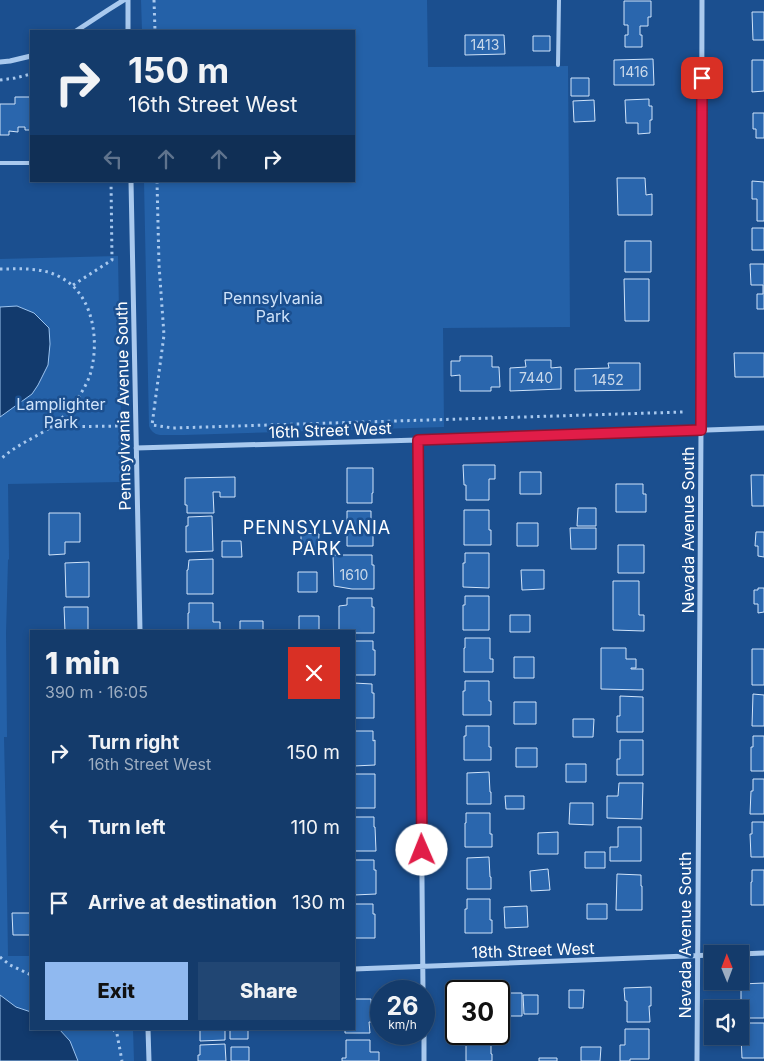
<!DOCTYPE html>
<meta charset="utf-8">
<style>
body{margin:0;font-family:Inter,sans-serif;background:#214673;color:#f1f3f6;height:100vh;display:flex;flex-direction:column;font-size:19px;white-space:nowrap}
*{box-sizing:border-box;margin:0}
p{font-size:16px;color:#9dadc1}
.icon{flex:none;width:28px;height:28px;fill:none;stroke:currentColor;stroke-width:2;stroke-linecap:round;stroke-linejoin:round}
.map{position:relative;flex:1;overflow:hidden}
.details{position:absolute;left:30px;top:630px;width:325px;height:400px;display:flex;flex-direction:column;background:#143b6b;border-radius:0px;box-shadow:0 2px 8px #0003,0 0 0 1px #33557e}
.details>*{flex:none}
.guide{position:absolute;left:30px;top:30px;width:325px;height:152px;border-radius:0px;box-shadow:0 2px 8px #0003,0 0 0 1px #33557e;background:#143b6b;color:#f1f3f6;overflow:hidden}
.needle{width:32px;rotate:359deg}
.fabs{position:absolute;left:704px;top:945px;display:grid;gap:10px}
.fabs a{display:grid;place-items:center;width:45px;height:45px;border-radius:0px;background:#143b6b;box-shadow:0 2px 8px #0003,0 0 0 1px #33557e;font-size:25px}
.speed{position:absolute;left:370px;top:980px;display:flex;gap:10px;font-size:25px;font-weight:700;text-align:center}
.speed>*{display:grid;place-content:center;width:65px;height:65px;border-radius:50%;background:#143b6b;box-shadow:0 2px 8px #0003,0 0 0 1px #33557e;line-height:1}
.speed small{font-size:12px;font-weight:400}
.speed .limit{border:2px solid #111;border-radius:8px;background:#fff;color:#111}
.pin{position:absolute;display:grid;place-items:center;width:42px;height:42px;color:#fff;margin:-21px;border-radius:10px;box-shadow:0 2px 8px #0006}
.me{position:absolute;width:55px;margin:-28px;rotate:359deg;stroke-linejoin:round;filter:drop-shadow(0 0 4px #0008)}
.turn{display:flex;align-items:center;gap:18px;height:105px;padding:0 15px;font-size:22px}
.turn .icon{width:65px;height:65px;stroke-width:2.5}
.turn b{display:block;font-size:35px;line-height:42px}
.lanes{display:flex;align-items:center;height:48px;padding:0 15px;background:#0003;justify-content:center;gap:25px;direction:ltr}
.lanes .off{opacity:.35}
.round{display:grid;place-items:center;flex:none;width:52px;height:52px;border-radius:0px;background:#214673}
.headline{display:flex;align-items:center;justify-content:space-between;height:85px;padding:0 15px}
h1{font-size:30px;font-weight:800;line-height:38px}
.primary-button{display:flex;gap:10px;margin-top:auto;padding:10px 15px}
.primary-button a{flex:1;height:58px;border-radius:0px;background:#90b9f0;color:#111;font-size:20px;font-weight:800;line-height:58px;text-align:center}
.primary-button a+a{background:#214673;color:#f1f3f6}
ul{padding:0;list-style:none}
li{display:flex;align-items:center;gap:15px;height:75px;padding:0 15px}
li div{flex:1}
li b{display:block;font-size:19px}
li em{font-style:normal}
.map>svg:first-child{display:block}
.green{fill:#2461a8}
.water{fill:#123a6d;stroke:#9cc4f0}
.building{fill:#2a66ad;stroke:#cfe3fa}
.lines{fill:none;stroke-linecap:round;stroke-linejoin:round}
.path{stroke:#a9c9ee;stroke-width:3;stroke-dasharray:2.5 4;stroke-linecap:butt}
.lane{stroke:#a9c9ee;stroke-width:4}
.street{stroke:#a9c9ee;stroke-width:5}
.route-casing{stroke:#92132f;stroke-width:12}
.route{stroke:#e11d48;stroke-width:9}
.labels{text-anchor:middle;stroke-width:5;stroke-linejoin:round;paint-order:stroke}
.number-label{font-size:14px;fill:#cad9ea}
.park-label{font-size:16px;fill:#cfe3fa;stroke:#1b4f8f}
.street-label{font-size:16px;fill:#fff;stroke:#1b4f8f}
.neighbourhood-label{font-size:18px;letter-spacing:1px;fill:#fff;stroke:#1b4f8f}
</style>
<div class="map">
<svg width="764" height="1061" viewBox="0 0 764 1061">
<rect width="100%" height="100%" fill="#1b4f8f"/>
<path class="green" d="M141,0H427L428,67L568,66L570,327L443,328L444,427L184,435H160C154,434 151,431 149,426L144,181H354V31H142Z
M118,256L122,482L8,484L9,559L8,560L6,633L7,737H4L6,830L8,956H31V1029H133L134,1061H0V259Z"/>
<path class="water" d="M17,306L34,313L49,328L50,344L48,365L38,385L32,394L0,417V307Z
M0,995L16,1007L31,1012V1029H59L70,1041L78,1061H0Z"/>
<path class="building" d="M624,1H651V17H648V26H640V35H642V47H625V35H628V25H624Z
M752,12H764V40H753Z
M465,35H504L505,54L465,55Z
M533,36H550V51H533Z
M653,59L654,85H614V60Z
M752,60H764V91L752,92Z
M571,78H589V96H571Z
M15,97H31V130H25V127H18V132L9,131V135H0V104H15Z
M649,99V106H652V120H650V133L638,134V123H626L625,100Z
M594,100L595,121L574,122L573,101Z
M753,113H764V138H756V129H753Z
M617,178H645L646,195L652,194V215H618Z
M752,181L764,182V221H757V199H752Z
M752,228H764V250H752Z
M625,241H651V272H625Z
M750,264H764V309H757V294H763V285H751Z
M624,279H649V321H625Z
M734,353H764V377H735Z
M460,356H492V367H499L500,387H491V391H460V375L451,376V361H460Z
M525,360H551V368L561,367V389L510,391V368L526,367Z
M608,363H640V390L575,391V369L609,368Z
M463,465H495V479H489V500H466V485H464Z
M347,468H373V493H372V503H347Z
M520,472H541V494H520Z
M751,475H764V506H752Z
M235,477V497H220V492H213L214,513H187V505H185V478Z
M616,484H643V494H646V512H616Z
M578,508H596V526H577Z
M464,510H489V530H491V545H464Z
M347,511H371V521H373V546H347Z
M49,513H80V542H65V554L49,555Z
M212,516L213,551L186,552V526H188V517Z
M517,523H538V546H517Z
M570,528H596V549H571Z
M756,532H764V557L758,556V546H755Z
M301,533L319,534L318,551H301Z
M222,541H241L242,557H222Z
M618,545H644V573H618Z
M465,553H489V588L463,587V563H465Z
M333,555H372V565H374V589H352L334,586Z
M213,559V594H187V570H188L189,560Z
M89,562V597H66L65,563Z
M521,570H544V589L522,590Z
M298,572H317V592H298Z
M613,581H639V615H644V631L613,630Z
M758,588H764V612L758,613V604H754V590H758Z
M465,596H489V630H463V605H465Z
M347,598H372V607H374V633H354V631H339V606L347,605Z
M189,603H213V622H220V631H188V613H189Z
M64,607H88V631H65Z
M510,615H530V632H510Z
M299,616H319V631H299Z
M240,621H263V631H240Z
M465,638H490V659H493V672H464V648H465Z
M354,641H373V650H375V675H354Z
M601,648H626V659H636V668H631V669H643V690L601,689Z
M752,649H764V685H752Z
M514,657H534V678H514Z
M465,681H489V701H491V715H463V691H465Z
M354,683L372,684V693H374V718H354Z
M753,694L764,695V726H752Z
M620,696L643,697V732H617V716H620Z
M514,702H536V724H514Z
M573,719H594L593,737H573Z
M466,726H489V747H491V760H464V736H466Z
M354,731H373V741L375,740V765L354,766Z
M753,736H764V771H751V747H753Z
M620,740H643V775H617V759H620Z
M516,748H537V767H516Z
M566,764H586V782H566Z
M489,772L490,792H491V804H467V773Z
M354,774H375V808H354Z
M753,779H764V814H750L751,791H753Z
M619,783H643L642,819L607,818V796H618Z
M505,796H524V809H506Z
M570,803H593V825L569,824Z
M466,813H490V834H492V847H465V823H466Z
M354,817H374V827H375L376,851H354Z
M752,822H764V857H751L750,834H752Z
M618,827H641V861H610V847H618Z
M558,832V854H538V833Z
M585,852H605V868H585Z
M489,857L490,877H491V889H467V858Z
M354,860H374V870H376V894L354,895Z
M548,869L550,890L531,891L530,871Z
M752,870H764V905H751V882H752Z
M617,874L641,875V886H642V910H616Z
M467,899H490V920H492V933H465V909H467Z
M354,904H373V914H375V938H354Z
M587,904H607V919H587Z
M527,906L528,927L505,928L504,907Z
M12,913H31V935H13Z
M764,983V1018H743V1006H741V984Z
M651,987V1006H649L650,1022H627V1001H625L624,988Z
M569,990H584L583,1008H569Z
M499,993H522V1016H502V1008H499Z
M523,995H538V1014H524Z
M354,999H371L372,1022H369L370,1033H345V1029H354Z
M743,1023H764V1058H742L741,1035H743Z
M197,1029H225V1040L200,1041V1030H197Z
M230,1029H248V1039H230Z
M625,1029H649V1059H630V1061H620V1045H625Z
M468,1034H491V1054H492V1061H466V1044H469Z
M346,1040H370V1052H379V1061H342V1058H346Z
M225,1044L226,1061H198V1055H200V1045Z
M231,1047H249V1061H231Z
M581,1047H601L600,1061H581Z
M539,1058H557V1061H539Z"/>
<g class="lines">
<path class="path" d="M154,0L155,31
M0,80L15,78L31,74
M157,181L159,265L164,335L152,425L173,428L683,412
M0,269C20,269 42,267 60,277C94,294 100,342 90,375C85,389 73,407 63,417C45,435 18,442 0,460
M73,285L112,260L111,181
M50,427L121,426
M0,957L10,965L31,975
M113,1029L117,1034L122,1061"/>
<path class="lane" d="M558,65L559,0
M0,163H31"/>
<path class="street" d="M128,0V31
M76,31L108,10L124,0
M0,62L10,61L31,56
M131,181L140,631
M418,440L423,991
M136,448L418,440L764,428
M740,954L764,953
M354,969L712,955
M424,1027V1061
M148,1029L149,1061
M697,1061L701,430L702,0"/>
</g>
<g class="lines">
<g class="route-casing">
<path id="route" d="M422,850L418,440L701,430L702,78"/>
</g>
<use href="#route" class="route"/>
</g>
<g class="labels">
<g class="number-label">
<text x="485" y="50">1413</text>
<text x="634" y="77">1416</text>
<text x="536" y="383">7440</text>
<text x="608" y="385">1452</text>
<text x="354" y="580">1610</text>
</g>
<g class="park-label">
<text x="273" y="304">Pennsylvania<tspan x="273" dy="18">Park</tspan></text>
<text x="61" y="410">Lamplighter<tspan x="61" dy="18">Park</tspan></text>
</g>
<g class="street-label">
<text transform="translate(123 406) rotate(-91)" y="6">Pennsylvania Avenue South</text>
<text transform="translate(330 430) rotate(-2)" y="6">16th Street West</text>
<text transform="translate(688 530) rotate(-90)" y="6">Nevada Avenue South</text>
<text transform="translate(685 935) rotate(-90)" y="6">Nevada Avenue South</text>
<text transform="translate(533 950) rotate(-2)" y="6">18th Street West</text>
</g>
<g class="neighbourhood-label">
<text x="317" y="534">PENNSYLVANIA<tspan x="317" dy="21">PARK</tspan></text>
</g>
</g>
</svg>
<div class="fabs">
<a><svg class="needle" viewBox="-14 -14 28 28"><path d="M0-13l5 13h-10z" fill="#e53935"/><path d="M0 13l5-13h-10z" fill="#9dadc1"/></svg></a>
<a><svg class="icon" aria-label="sound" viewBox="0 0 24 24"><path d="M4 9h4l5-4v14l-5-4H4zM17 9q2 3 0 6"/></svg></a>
</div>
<div class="speed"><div>26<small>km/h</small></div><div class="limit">30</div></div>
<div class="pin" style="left:702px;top:78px;background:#d93025"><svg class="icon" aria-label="arrive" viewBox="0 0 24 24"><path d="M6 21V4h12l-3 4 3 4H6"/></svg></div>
<svg class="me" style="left:422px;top:850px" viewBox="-20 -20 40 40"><circle r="19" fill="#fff"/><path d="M0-13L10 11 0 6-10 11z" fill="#e11d48"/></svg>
<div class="guide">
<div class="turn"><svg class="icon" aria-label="right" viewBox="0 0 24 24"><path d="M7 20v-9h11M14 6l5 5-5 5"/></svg><div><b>150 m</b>16th Street West</div></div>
<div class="lanes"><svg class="icon off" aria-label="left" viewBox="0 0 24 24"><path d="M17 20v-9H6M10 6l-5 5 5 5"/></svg><svg class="icon off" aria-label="ahead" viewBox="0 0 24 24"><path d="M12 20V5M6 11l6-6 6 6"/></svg><svg class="icon off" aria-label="ahead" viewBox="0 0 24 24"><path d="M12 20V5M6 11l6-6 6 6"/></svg><svg class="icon" aria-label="right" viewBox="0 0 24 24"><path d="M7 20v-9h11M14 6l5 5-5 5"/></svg></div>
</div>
<section class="details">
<div class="headline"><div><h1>1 min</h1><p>390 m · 16:05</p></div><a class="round" style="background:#d93025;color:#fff"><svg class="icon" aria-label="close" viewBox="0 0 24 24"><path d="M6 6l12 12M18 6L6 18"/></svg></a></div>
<ul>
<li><svg class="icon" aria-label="right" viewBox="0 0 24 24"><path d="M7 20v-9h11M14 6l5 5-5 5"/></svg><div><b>Turn right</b><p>16th Street West</p></div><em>150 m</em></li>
<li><svg class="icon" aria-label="left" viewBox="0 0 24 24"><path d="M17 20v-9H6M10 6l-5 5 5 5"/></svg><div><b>Turn left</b></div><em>110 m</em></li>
<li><svg class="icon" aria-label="arrive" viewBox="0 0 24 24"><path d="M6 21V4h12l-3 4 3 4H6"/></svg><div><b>Arrive at destination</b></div><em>130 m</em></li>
</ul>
<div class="primary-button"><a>Exit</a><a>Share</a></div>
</section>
</div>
